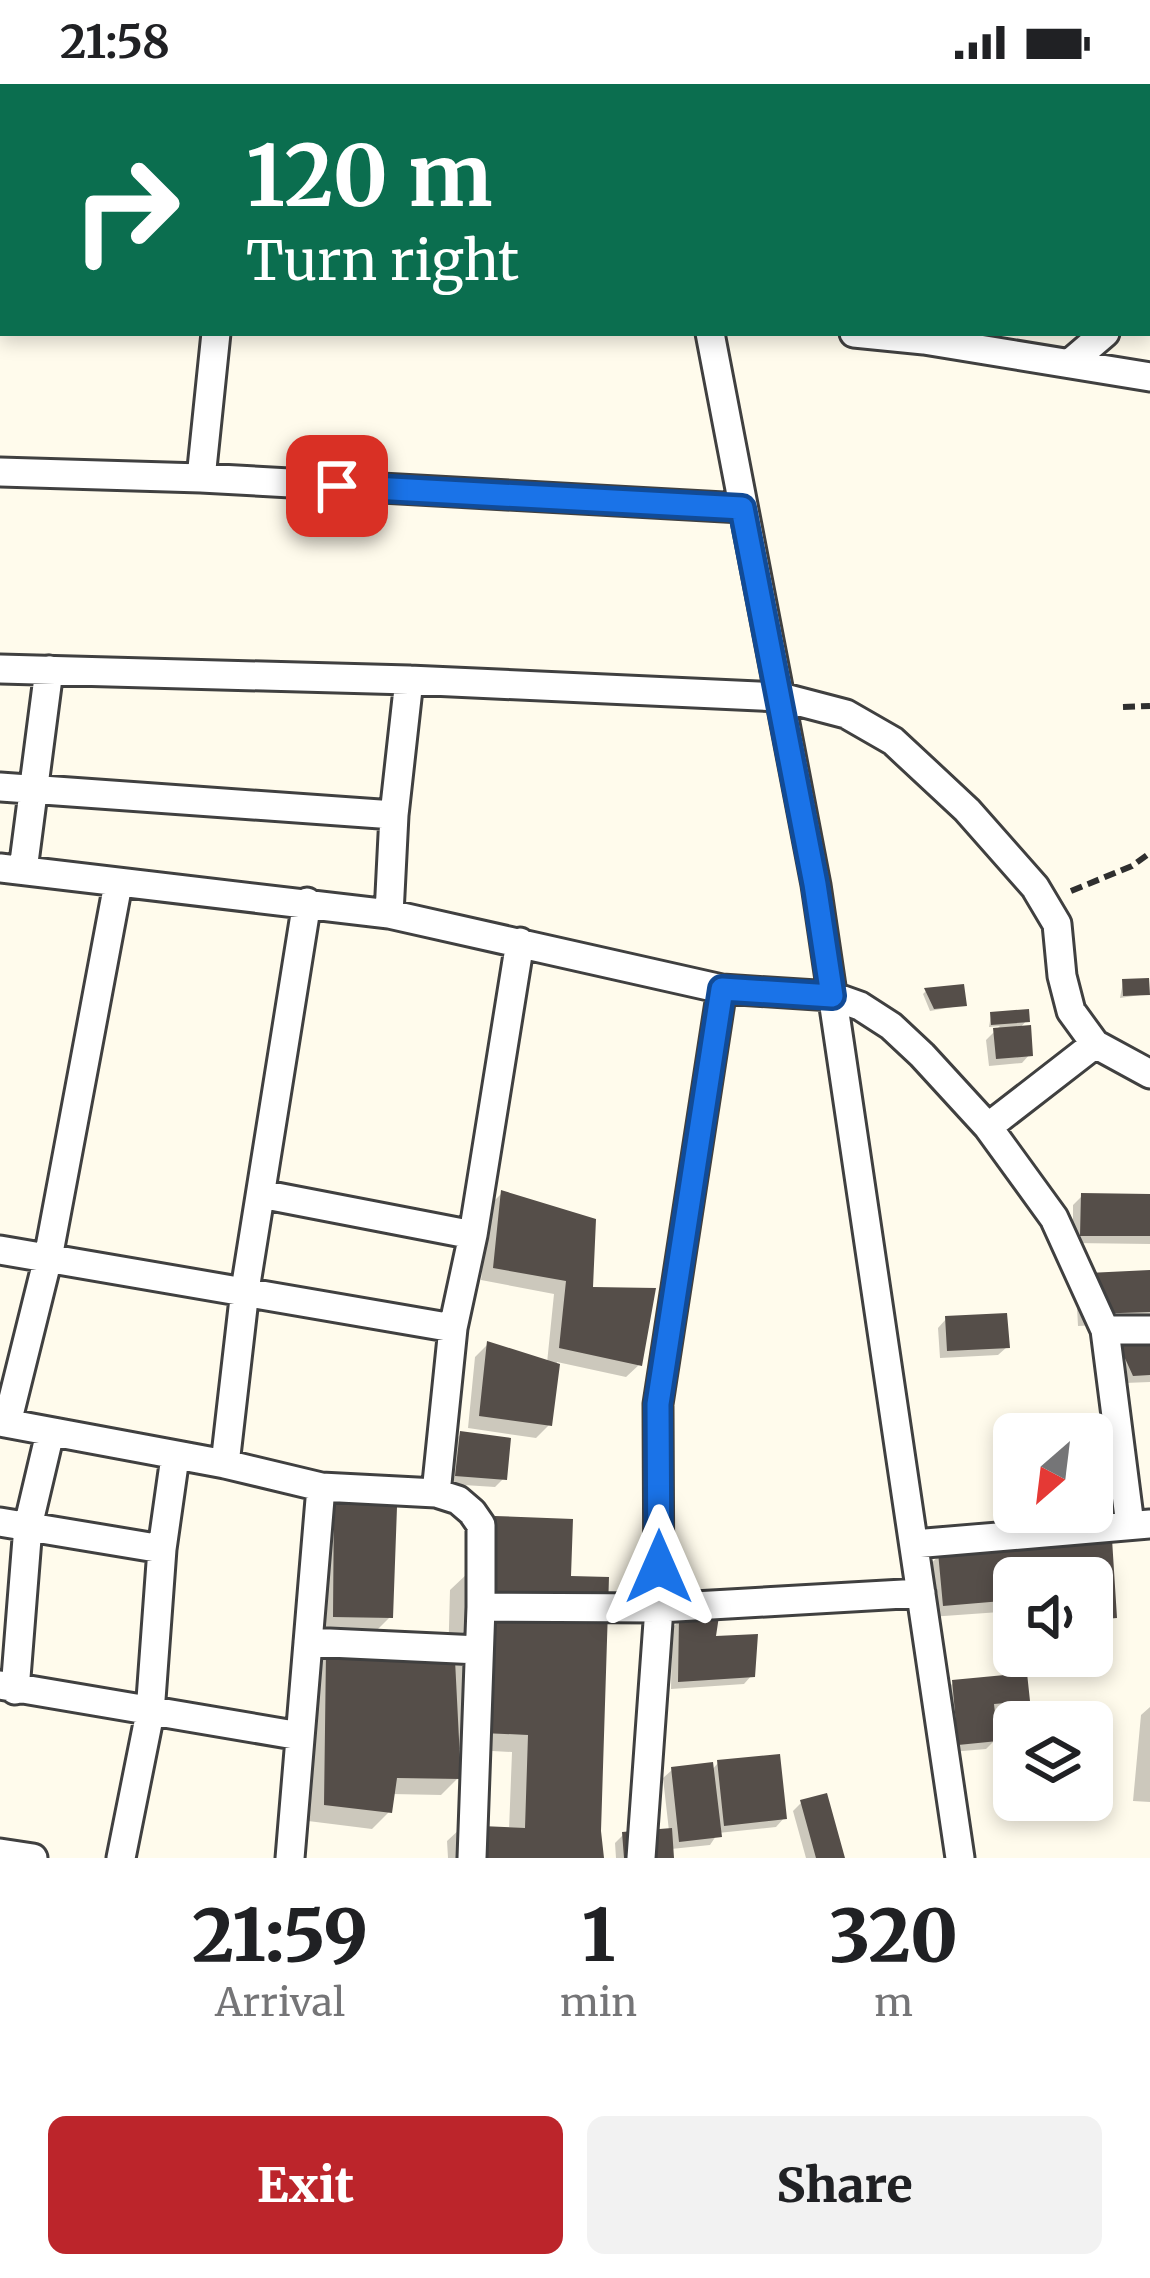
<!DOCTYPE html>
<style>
body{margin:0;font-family:Merriweather,serif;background:#f2f2f2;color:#202124;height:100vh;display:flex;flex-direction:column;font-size:45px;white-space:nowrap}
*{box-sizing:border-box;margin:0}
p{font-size:39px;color:#757577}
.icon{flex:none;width:66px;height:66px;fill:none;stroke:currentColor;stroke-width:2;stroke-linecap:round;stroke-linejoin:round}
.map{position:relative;height:1774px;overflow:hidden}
.details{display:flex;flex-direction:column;background:#fff;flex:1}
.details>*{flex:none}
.banner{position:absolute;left:0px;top:0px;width:1152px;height:252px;box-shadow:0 6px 18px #0003;background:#0b6e4f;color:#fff;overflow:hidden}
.needle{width:78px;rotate:208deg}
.tools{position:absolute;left:993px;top:1329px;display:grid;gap:24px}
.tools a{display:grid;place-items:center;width:120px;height:120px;border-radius:18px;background:#fff;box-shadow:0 6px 18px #0003;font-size:60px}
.pin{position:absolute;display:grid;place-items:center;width:102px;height:102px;color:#fff;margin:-51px;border-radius:24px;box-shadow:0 6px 18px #0006}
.me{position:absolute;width:132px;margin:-66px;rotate:0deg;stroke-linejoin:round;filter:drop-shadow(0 0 9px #0008)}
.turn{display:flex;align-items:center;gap:42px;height:252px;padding:0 48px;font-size:54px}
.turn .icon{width:156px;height:156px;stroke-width:2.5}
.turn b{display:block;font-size:84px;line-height:102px}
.eta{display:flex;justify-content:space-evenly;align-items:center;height:204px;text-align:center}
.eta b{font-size:72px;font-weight:800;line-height:84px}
.cta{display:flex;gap:24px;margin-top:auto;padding:24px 48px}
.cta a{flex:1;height:138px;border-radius:18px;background:#bc252b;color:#fff;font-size:48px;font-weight:800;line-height:138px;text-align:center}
.cta a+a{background:#f2f2f2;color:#202124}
.status{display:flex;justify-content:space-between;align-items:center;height:84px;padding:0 60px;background:#fff;direction:ltr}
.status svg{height:33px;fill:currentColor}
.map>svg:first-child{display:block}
.shadow{fill:#0003}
.building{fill:#554e49}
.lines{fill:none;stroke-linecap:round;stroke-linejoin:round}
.minor-casing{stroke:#404040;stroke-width:33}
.path{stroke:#2f2f2f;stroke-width:6;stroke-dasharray:12 6;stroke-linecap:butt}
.minor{stroke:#fff;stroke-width:27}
.route-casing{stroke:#114b97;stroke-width:30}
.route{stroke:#1a73e8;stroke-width:21}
</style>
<div class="status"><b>21:58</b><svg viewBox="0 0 49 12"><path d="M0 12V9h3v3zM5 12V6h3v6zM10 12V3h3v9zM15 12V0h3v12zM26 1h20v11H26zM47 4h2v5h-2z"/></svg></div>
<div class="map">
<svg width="1150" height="1774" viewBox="0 0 1150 1774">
<rect width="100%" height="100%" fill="#fffbec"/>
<path class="shadow" d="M341,0H454L340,3Z
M1123,898L1147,910L1120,914Z
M926,907L964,921L930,927L923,910Z
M991,931L1027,936L1019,945L1030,970L1022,979L989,982L986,956L1000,942L989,943Z
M502,1109L640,1280L626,1293L557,1278L549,1341L536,1354L468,1344L475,1273L488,1260L547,1279L554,1210L481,1196L489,1122Z
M1082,1112L1150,1113V1160L1073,1159V1121Z
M1150,1189V1239L1078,1242L1076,1205Z
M946,1235L1007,1263L998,1271L940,1274L938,1244Z
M1150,1260V1298L1125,1299L1119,1262Z
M1023,1337L1060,1350H1015Z
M461,1350L504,1394L495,1403L448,1400L453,1358Z
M335,1416L390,1533L377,1546L322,1545V1429Z
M496,1435L568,1494L601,1774H448L447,1757L461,1744L509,1746L512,1668L457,1665L458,1694L441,1711L391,1710L389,1728L372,1745L308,1737L310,1589L327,1572L448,1579L450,1506L468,1489L479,1453Z
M1109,1458L1114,1533L1101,1546L1092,1547V1494H1014V1527L930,1533L926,1484L940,1471Z
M680,1536L752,1591L744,1600L671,1605L672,1544Z
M953,1599L1027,1616L1018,1624L992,1627L995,1656L986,1665L951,1668L945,1607Z
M1150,1623V1718L1133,1717L1141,1631Z
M718,1679L784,1734L776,1743L718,1749L710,1761L671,1765V1774H616L615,1759L623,1751L669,1747L663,1694L672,1686L711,1687Z
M801,1719L842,1774H806L793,1727Z"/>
<path class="building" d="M1149,894L1150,911L1123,912L1122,895Z
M964,900L967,922L934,925L924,904Z
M1029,925L1030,938L991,941L990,928Z
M1031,941L1033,972L996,975L993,944Z
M501,1106L596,1135L593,1203L656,1204L642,1282L559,1264L566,1197L493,1184Z
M1081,1109L1150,1110V1152H1080Z
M1150,1186V1228L1090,1230L1088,1189Z
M1007,1229L1010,1264L947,1267L945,1232Z
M487,1257L560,1280L552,1342L479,1332Z
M1150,1257V1291L1133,1292L1118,1259Z
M1059,1329L1063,1350H1024L1021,1334Z
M460,1347L511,1354L507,1396L455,1392Z
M334,1413L397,1423L393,1534L333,1533Z
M495,1432L573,1435L571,1492L609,1493L601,1747L604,1774H460L459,1741L525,1744L528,1651L461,1648L467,1486L493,1487Z
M1112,1455L1117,1534L1092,1536V1494H1014V1516L943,1522L938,1468Z
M719,1532L716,1552L758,1550L755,1593L678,1598L679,1533Z
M326,1569L455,1576L461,1695L397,1694L392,1729L324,1721Z
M1027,1589L1030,1617L994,1620L998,1657L958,1661L952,1596Z
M780,1670L787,1735L724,1742L717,1676Z
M713,1678L722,1753L679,1758L671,1683Z
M827,1709L845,1774H816L800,1716Z
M672,1744L674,1774H624L622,1748Z"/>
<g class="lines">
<g class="minor-casing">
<path id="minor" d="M661,0V3
M993,0L997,3
M42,3L43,0
M0,27L3,28
M1149,141L1150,142
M1149,182L1150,181
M0,188H3
M710,249L816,801L960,1774
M854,249L924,256L1150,293
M1070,279L1105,249
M0,388L201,394L742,424
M201,394L216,249
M0,585L409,596L781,613L846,630L893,657L967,726L1035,803L1057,840L1062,892L1071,927L1095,960L1150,990
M0,703L394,731
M0,784L389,830L722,905L832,912L860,922L891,942L922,971L988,1043L1054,1134L1105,1246L1130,1441
M23,786L49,586
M389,830L394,731L409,596
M988,1043L1095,960
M261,1110L473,1151
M0,1166L453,1244
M1105,1246H1150
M0,1338L225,1380L321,1403L436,1409L458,1416L472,1428L481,1441V1523L472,1774
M7,1339L48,1174L118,800
M225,1380L245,1206L307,818
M436,1409L453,1244L473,1151L520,858
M0,1438L162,1465
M914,1460L1150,1440
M481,1523L659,1524L921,1509
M308,1558L479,1566
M0,1601L300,1652
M15,1606L28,1442L50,1349
M0,1769L33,1774
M121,1774L150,1629L162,1465L175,1373
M290,1774L321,1403
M641,1774L659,1524L658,1320L722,905"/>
</g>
<path class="path" d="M1123,623L1150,622
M1071,807L1132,782L1150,769"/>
<use href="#minor" class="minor"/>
</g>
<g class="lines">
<g class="route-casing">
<path id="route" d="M337,402L742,424L815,800L832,912L722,905L658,1320L659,1483"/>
</g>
<use href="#route" class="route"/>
</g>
</svg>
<div class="tools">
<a><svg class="needle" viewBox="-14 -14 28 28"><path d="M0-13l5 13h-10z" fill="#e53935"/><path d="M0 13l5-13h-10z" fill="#757577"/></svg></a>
<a><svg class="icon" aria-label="sound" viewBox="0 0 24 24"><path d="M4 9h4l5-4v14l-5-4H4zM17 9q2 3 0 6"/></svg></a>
<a><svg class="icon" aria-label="layers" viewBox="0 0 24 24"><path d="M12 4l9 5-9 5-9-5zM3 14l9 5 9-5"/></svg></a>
</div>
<div class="pin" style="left:337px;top:402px;background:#d93025"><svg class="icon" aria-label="arrive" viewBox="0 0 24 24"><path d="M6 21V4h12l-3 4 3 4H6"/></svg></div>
<svg class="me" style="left:659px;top:1483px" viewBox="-20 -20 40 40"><path d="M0-17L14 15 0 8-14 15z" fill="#1a73e8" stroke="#fff" stroke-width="4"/></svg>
<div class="banner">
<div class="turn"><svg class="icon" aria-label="right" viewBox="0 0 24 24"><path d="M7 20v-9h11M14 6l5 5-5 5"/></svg><div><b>120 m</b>Turn right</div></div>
</div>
</div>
<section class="details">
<div class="eta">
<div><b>21:59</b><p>Arrival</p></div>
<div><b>1</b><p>min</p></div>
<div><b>320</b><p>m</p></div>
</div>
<div class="cta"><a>Exit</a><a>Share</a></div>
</section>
